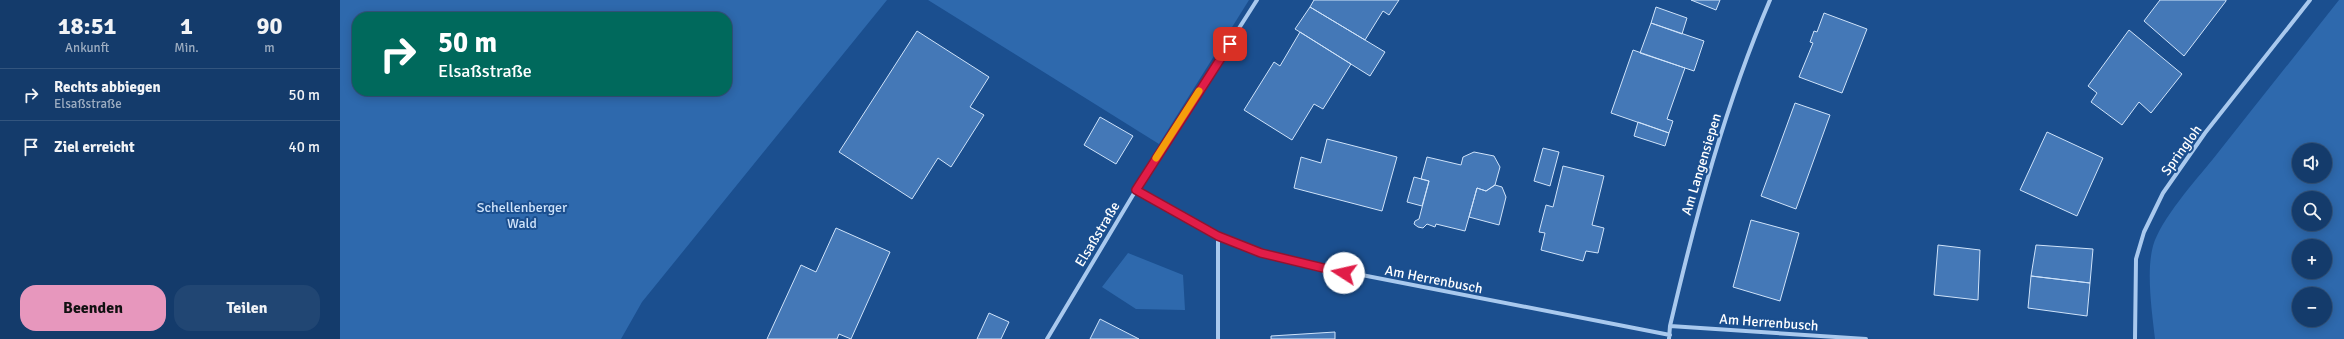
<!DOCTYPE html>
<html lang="de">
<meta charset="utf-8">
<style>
body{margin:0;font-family:Signika,sans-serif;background:#214673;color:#f1f3f6;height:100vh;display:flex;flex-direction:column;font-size:15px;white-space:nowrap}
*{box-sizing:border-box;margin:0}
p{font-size:13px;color:#9dadc1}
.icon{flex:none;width:22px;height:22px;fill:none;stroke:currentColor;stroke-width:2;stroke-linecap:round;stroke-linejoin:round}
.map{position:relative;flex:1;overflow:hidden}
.panel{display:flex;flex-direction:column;background:#143b6b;width:340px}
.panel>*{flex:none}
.banner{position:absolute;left:12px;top:12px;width:380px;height:84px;border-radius:16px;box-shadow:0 2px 10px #0003,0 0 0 1px #33557e;background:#00695c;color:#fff;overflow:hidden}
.fabs{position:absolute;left:1952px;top:143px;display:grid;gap:8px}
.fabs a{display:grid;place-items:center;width:40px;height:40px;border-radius:50%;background:#143b6b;box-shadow:0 2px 10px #0003,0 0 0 1px #33557e;font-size:20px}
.pin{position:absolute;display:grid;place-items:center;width:34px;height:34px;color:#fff;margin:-17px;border-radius:8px;box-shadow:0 2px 6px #0006}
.me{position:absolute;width:44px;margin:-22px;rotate:280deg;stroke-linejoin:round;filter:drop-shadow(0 0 3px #0008)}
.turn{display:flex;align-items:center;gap:14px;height:84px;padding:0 20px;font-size:18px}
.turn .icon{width:52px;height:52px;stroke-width:2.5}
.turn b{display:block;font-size:28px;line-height:34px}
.eta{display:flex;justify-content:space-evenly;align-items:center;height:68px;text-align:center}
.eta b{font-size:24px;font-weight:800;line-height:28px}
.button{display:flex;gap:8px;margin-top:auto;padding:8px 20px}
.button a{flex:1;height:46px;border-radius:16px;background:#e797bd;color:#111;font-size:16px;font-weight:800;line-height:46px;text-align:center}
.button a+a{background:#214673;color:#f1f3f6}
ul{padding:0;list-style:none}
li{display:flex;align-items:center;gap:12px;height:52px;padding:0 20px;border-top:1px solid #33557e}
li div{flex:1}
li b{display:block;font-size:15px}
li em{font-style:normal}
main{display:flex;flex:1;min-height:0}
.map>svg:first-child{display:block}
.green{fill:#2e69ad;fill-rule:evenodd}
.building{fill:#4478b7;stroke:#cfe3fa}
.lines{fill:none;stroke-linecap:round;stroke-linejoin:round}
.street{stroke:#a9c9ee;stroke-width:4}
.route-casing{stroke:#92132f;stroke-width:10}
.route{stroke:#e11d48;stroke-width:7}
.slow{stroke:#f59e0b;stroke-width:7}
.labels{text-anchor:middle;stroke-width:4;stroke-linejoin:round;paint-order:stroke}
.street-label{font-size:14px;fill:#fff;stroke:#1b4f8f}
.park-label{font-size:14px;fill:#cfe3fa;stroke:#1b4f8f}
</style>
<main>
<section class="panel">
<div class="eta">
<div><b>18:51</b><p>Ankunft</p></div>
<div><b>1</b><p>Min.</p></div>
<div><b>90</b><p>m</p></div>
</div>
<ul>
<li><svg class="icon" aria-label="right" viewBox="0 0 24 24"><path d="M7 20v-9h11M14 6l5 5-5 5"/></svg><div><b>Rechts abbiegen</b><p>Elsaßstraße</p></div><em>50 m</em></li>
<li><svg class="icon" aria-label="arrive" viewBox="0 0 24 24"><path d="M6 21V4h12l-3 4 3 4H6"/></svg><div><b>Ziel erreicht</b></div><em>40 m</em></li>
</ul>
<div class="button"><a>Beenden</a><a>Teilen</a></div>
</section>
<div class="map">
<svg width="2004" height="339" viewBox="0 0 2004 339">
<rect width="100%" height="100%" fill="#1b4f8f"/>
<path class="green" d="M0,0H547L302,302L281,339H0ZM17,17H387V91H17Z
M588,0H909L819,144Z
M1999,0H2004V339H1815C1812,312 1806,272 1813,246C1821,219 1855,181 1873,159C1915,106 1957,53 1999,0ZM1959,150H1985V176H1959ZM1959,198H1985V224H1959ZM1959,246H1985V272H1959ZM1959,294H1985V320H1959Z
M788,253L843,275L845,310L796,309L762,287Z"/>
<path class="building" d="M974,0H1059L1049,15L1043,11L1025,40L970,7Z
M1351,0H1380L1376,10Z
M1820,0H1886V1L1844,56L1804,21Z
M970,7L1045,52L1030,76L955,29Z
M1316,7L1347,18L1342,34L1311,23Z
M1484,13L1527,29L1502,93L1459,77L1473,43L1470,42L1474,31L1477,32Z
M1311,23L1364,41L1354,71L1300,53Z
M1789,30L1842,74L1811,113L1799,102L1782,125L1751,102L1757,93L1748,86Z
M577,31L649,77L630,107L644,115L611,167L598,158L572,199L499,152Z
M960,32L1011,64L983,109L974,104L952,140L904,110L934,62L940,66Z
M1293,50L1345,68L1327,119L1333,121L1329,133L1271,113Z
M1455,103L1490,115L1456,209L1421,196Z
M760,117L793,136L776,164L744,145Z
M1298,122L1329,133L1325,146L1294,136Z
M1707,132L1763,158L1737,216L1680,190Z
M987,139L1057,157L1042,211L954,188L961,157L981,163Z
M1203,148L1219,152L1210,186L1194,181Z
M1134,152L1154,156L1160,167L1155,185L1146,191L1137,188L1125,231L1096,224L1095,227L1087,224L1083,228L1078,227L1074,224L1075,221L1079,219L1089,181L1081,179L1087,157L1121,165L1123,157Z
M1223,166L1264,176L1252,225L1264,228L1258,253L1246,251L1243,261L1201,250L1205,233L1199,232L1206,205L1213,207Z
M1074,177L1089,181L1082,206L1067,202Z
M1155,185L1162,187L1166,197L1159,225L1129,217L1137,188L1146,191Z
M1411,220L1459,233L1440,301L1393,287Z
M496,228L550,252L511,339L499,334L497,339H427L461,265L476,272Z
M1598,245L1640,250L1638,300L1594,295Z
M1696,245L1753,249L1750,283L1691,276Z
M1691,276L1750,283L1747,316L1688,308Z
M649,313L669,322L661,339H637Z
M760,319L799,339H750Z
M995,332V339H931V336Z"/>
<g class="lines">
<path class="street" d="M796,190C849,220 891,245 950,261L1330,335
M1330,326L1526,339
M707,339L796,190L917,0
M878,339V236
M1329,339L1330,326C1356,215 1385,105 1430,0
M1795,339L1796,259L1804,232L1823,193L1865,133L1970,0"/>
</g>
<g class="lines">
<g class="route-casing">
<path id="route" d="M890,44L796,190L878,236L921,253L1004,273"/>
</g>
<use href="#route" class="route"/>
<path class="slow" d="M816,158L859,91"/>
</g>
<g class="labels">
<g class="street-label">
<text transform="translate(1841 150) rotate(-54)" y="5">Springloh</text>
<text transform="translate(1361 164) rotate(-73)" y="5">Am Langensiepen</text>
<text transform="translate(757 234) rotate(-59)" y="5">Elsaßstraße</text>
<text transform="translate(1094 279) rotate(11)" y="5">Am Herrenbusch</text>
<text transform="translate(1429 322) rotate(4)" y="5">Am Herrenbusch</text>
</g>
<g class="park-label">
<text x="182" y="212">Schellenberger<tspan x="182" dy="16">Wald</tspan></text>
</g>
</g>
</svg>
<div class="fabs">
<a><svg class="icon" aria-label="sound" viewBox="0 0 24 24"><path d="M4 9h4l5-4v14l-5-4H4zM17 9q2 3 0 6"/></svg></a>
<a><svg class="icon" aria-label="search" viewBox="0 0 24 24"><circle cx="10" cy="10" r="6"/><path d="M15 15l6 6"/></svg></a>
<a>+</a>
<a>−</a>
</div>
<div class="pin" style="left:890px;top:44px;background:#d93025"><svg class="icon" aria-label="arrive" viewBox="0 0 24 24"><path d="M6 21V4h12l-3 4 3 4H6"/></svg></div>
<svg class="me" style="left:1004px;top:273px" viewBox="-20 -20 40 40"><circle r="19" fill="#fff"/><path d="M0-13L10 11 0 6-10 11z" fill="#e11d48"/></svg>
<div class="banner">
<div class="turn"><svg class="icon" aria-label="right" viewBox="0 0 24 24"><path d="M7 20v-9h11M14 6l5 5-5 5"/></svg><div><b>50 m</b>Elsaßstraße</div></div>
</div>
</div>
</main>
